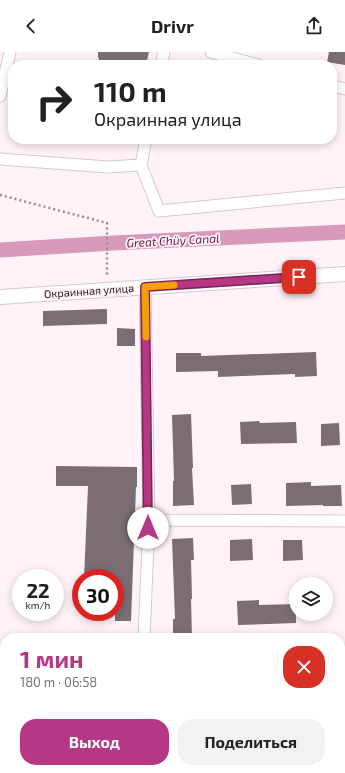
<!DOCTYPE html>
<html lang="ru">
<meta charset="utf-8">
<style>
body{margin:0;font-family:"Exo 2",sans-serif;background:#f2f2f2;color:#202124;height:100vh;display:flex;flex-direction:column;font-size:15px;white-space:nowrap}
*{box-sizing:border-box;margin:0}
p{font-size:13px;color:#757577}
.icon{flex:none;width:22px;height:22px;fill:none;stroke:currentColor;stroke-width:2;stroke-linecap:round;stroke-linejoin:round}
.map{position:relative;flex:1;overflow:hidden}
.side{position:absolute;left:0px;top:581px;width:345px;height:140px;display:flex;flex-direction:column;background:#fff;border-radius:16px 16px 0 0;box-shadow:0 2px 10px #0003}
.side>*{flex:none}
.hud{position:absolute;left:8px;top:8px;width:329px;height:84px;border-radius:16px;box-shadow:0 2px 10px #0003;background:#fff;color:#202124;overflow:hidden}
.fabs{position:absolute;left:289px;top:525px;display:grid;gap:8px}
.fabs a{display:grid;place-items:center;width:44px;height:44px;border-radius:50%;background:#fff;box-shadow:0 2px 10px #0003;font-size:20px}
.speed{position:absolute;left:12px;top:517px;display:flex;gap:8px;font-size:20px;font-weight:700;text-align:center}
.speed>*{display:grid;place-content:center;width:52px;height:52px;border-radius:50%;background:#fff;box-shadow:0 2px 10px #0003;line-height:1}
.speed small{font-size:10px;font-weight:400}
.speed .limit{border:6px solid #d22;background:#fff;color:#111}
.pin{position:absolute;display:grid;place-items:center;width:34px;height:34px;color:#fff;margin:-17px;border-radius:8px;box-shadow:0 2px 6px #0006}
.me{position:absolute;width:44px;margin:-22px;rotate:0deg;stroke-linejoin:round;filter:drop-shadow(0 0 3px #0008)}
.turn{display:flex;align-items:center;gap:14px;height:84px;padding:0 20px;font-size:18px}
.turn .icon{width:52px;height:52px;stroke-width:2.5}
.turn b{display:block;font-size:28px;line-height:34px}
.round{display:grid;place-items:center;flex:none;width:42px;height:42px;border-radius:16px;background:#f2f2f2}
.head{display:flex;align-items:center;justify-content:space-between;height:68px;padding:0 20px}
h1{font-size:24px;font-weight:700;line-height:30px;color:#b63785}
.action{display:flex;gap:8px;margin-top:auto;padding:8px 20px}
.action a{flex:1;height:46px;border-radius:16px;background:#b63785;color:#fff;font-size:16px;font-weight:700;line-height:46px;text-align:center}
.action a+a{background:#f2f2f2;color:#202124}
header{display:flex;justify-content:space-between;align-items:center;height:52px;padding:0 20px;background:#fff;font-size:18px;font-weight:700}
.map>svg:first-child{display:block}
.green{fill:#fbd9ea}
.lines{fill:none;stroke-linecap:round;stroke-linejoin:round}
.canal{stroke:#d89aba;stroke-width:15}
.building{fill:#7b6d74}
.minor-casing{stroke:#d7c7cf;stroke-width:13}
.tertiary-casing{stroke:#d7c7cf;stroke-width:16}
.path{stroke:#958c90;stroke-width:2.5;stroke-dasharray:2 3;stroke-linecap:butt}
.minor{stroke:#fff;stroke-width:11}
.tertiary{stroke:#fff;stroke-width:14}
.route-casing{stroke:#762456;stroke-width:10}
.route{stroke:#b63785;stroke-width:7}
.slow{stroke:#f59e0b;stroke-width:7}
.labels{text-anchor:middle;stroke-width:3.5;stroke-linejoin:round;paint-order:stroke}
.street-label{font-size:11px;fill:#221c1f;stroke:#fff2f8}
.water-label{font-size:12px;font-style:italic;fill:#651c48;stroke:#fff2f8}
</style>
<header><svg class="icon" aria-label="back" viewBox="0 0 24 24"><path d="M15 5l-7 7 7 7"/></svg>Drivr<svg class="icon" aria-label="share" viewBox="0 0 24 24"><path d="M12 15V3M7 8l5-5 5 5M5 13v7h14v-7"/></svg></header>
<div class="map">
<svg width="345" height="721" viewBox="0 0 345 721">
<rect width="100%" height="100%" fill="#fff2f8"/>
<path class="green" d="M0,711H5V716H21L22,721H0Z"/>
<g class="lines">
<path class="canal" d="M0,198L113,191L345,180"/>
</g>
<path class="building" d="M98,0H149L146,13H137L117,9V13H98L99,6H98Z
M329,0H345V13L327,10Z
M107,257V272L43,274V259Z
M117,276L135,277V294H117Z
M316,300L317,324L295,325V322L218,325V319L176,320V301H201V304Z
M191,362L193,416H192L194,453L173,454V429H174L172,363Z
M259,369L260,371L296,370L297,391L241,392L240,370Z
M339,371L340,393L321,394V372Z
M56,414L137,415V435H136L131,569H115V526H84L88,434H56Z
M311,430V434L341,433L342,454H323V453L286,454V431Z
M251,432L252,452L232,453L231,433Z
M193,486L194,508H191L192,547H191L192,586H173V567H175L172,487Z
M252,487L253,508L230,509V488Z
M283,488H302L303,508L283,509Z
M259,548V553L296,552V571L238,573L237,549Z"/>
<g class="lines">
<g class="minor-casing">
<path id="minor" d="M211,0L258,13
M161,13L164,0
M332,34L345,37
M0,44L10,0
M0,107L108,115L141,113
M141,113L159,159L345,141
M141,113L146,87
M149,468L345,469
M144,586L149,468L145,235
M340,640H345
M149,716L150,721"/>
</g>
<g class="tertiary-casing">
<path id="tertiary" d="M0,245L345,222"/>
</g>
<path class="path" d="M0,143L107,171V225"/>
<use href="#minor" class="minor"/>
<use href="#tertiary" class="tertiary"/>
</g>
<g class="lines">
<g class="route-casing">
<path id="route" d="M148,476L145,235L299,225"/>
</g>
<use href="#route" class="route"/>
<path class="slow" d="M146,285L145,235L174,233"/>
</g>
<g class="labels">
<g class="street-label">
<text transform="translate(89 239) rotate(-4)" y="4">Окраинная улица</text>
</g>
<g class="water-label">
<text transform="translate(173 189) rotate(-3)" y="4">Great Chüy Canal</text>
</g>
</g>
</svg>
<div class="fabs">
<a><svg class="icon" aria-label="layers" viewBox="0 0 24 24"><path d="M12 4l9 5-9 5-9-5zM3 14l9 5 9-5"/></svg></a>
</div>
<div class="speed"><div>22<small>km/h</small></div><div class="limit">30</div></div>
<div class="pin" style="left:299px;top:225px;background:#d93025"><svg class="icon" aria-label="arrive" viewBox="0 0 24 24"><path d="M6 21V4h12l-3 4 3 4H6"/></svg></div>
<svg class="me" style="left:148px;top:476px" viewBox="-20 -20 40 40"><circle r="19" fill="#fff"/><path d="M0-13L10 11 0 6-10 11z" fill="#b63785"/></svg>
<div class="hud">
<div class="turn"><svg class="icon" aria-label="right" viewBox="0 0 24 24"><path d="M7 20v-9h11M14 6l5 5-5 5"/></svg><div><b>110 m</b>Окраинная улица</div></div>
</div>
<section class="side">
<div class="head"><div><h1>1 мин</h1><p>180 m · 06:58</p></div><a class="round" style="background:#d93025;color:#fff"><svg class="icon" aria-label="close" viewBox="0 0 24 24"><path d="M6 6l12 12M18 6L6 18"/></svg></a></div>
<div class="action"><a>Выход</a><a>Поделиться</a></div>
</section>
</div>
